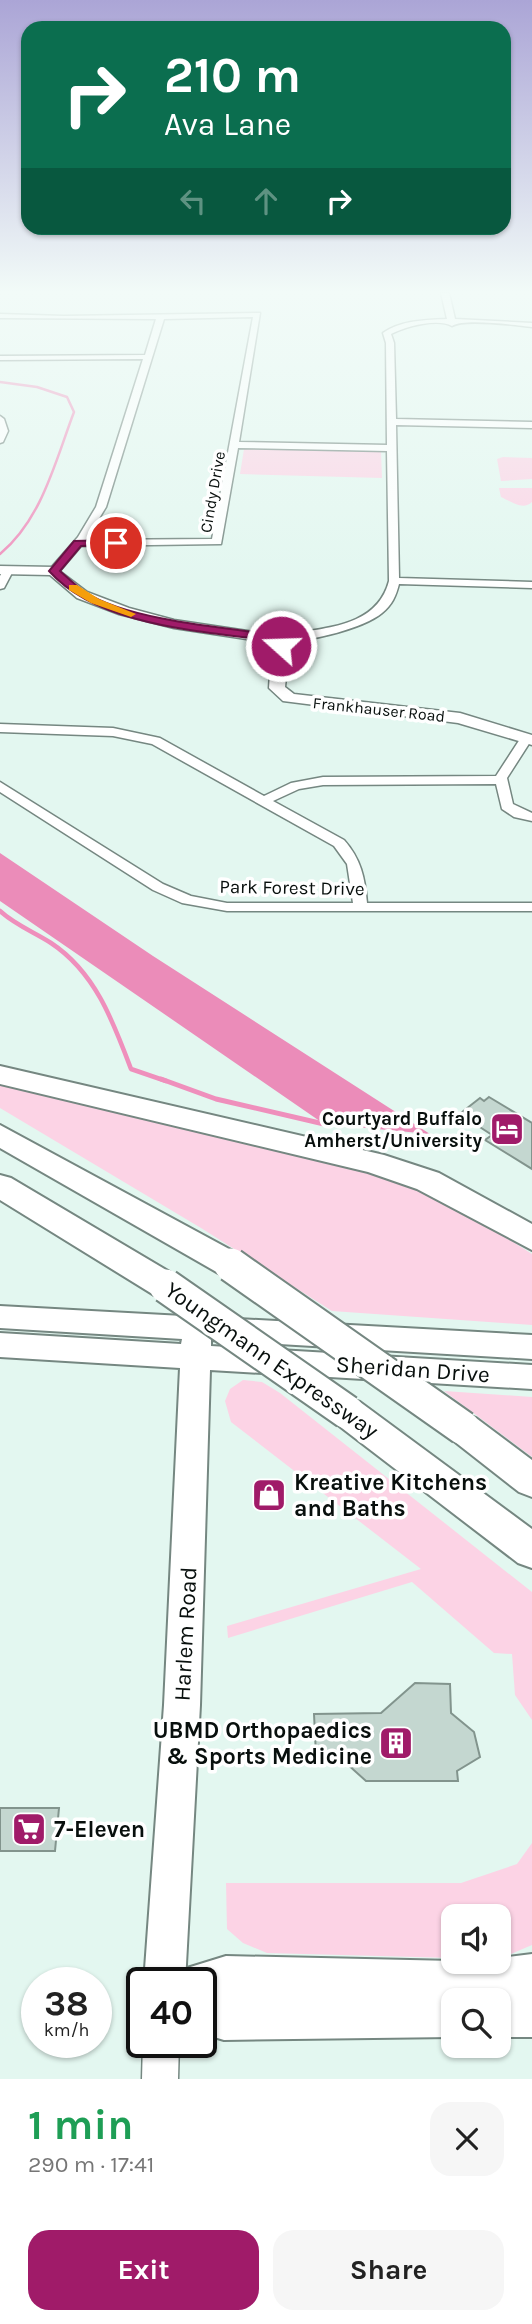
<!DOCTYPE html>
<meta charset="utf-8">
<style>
body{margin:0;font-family:Karla,sans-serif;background:#f6f6f6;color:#222;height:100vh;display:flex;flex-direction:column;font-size:26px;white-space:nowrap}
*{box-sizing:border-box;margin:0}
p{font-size:23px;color:#767676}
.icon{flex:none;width:38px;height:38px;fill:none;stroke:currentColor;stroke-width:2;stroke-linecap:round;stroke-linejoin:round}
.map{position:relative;height:2079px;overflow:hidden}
.details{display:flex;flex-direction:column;background:#fff;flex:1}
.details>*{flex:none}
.top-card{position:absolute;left:21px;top:21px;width:490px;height:214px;border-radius:21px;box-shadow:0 2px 5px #0004;background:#0b6e4f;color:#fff;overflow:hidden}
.fabs{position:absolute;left:441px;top:1904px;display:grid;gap:14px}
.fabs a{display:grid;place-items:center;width:70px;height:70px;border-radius:14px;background:#fff;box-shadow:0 2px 5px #0004;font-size:35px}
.speed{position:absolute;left:21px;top:1967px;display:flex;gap:14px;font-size:35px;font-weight:700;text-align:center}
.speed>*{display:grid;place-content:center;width:91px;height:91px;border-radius:50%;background:#fff;box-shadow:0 2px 5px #0004;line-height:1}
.speed small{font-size:18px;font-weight:400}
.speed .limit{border:4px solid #111;border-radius:10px;background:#fff;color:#111}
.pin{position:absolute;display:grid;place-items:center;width:60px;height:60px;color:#fff;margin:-30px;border:4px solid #fff;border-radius:50%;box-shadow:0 2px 7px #0007}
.me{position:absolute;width:77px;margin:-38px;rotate:290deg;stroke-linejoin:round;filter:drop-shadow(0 0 5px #0008)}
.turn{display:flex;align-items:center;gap:24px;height:147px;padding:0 28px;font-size:32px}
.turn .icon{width:91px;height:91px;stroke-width:2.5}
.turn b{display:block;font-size:49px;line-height:60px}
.lanes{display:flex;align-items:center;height:66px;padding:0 28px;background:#0003;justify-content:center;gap:35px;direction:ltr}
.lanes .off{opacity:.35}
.round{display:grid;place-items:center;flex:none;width:74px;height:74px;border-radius:21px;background:#f6f6f6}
.overview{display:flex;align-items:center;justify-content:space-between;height:119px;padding:0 28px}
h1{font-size:42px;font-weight:700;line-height:52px;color:#1e9e55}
.primary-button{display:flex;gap:14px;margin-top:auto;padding:14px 28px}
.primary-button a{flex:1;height:80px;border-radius:21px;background:#a01b69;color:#fff;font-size:28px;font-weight:700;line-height:80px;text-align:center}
.primary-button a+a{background:#f6f6f6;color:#222}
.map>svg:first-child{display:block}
.green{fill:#fcd3e5}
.forest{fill:#eb8cb9}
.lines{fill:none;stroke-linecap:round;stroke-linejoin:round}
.stream-far2{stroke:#ef8fbc;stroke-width:2.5}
.stream-far1{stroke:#ef8fbc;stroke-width:4.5}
.stream{stroke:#ef8fbc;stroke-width:5}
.building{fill:#c4d7d0;stroke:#82948d;stroke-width:2}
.street-casing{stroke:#758781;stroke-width:3}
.secondary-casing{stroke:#758781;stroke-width:3}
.primary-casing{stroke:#758781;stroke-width:4}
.highway-casing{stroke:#758781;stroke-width:4}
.street{fill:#fff;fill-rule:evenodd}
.secondary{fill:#fff;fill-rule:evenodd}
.primary{fill:#fff;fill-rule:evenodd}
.highway{fill:#fff;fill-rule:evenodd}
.highway-bridge-casing{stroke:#758781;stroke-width:37;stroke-linecap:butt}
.highway-bridge{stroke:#fff;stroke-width:33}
.route{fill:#a01b69;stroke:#681244;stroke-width:2}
.slow{fill:#f59e0b}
.labels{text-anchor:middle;stroke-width:7;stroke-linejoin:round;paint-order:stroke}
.far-street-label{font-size:16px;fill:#080f0d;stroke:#fff}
.street-label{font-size:19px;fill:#080f0d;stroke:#fff}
.poi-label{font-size:19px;font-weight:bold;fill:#080f0d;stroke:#fff;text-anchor:end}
.near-street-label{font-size:23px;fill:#080f0d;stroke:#fff}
.near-poi-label{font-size:23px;font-weight:bold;fill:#080f0d;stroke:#fff;text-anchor:start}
</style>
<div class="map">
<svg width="532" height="2079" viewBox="0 0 532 2079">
<rect width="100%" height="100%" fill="#e3f7f0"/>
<path class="green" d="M244,449L381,451L382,478L240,474Z
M503,457L532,458V479L501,481L497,459Z
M499,488H532V502C523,511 510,501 501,497Z
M0,1079L392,1175L466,1212L532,1254V1325L332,1311L201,1228L0,1108Z
M243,1380L262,1382L280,1393L532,1592V1720L515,1695L512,1654L494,1653L412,1582L228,1638L227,1626L421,1569L231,1422L225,1401L230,1389Z
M444,1391L532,1397V1457Z
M532,1843V1945L499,1959V1916H453V1958L267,1953L243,1943L227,1929L226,1883H461L517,1864Z"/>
<path class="forest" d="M0,853L153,956L430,1134L324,1124L0,901Z"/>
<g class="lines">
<path class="stream-far2" d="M0,382L37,387L67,397L74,412C55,462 42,519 0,554"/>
<path class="stream-far1" d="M0,911C15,925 34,932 51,943C95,972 113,1021 131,1069L166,1081"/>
<path class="stream" d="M161,1079L216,1099L324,1124"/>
</g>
<path class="building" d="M489,1097L532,1123V1169L485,1140L492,1135L466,1118L469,1116L462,1112L480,1098L484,1101Z
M415,1683L450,1684L451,1713L474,1732L480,1757L457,1771L458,1781H366L336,1754L316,1755L314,1714L381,1713Z
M0,1808H59L55,1851H0Z"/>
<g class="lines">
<g class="street-casing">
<path id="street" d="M441,293H449L455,319L532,323V327C515,325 464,318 452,326C438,318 406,326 391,334L394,343L396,419L532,422V428L396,425L399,578L532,582V588L399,584C396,596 392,605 382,613C363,629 299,645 275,641V637C317,627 376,631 389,581L387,451L238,448L221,544L81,546L58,573H50V569L78,537L96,507L143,359L0,360V356L145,355L156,319L0,318V314L64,316L260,313L239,442L387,445L386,343L383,333C401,320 426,320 447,319ZM253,317L212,539L86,540L106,507L164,319Z
M0,416L4,419L8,431L3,442L0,443Z
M5,567L14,569L4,588L0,589V576Z
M0,724L113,728L160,738L264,796L291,783L323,777L496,776L522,736H530L532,739L507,778L513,804L532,813V821L514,817L502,809L496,784L323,785L299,789L273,801L344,840C361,859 365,878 367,903H532V911H227L182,903L153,890L0,792V782L163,884L191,896L227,903H353L347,864L334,846L152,744L113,736L0,732Z"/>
</g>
<g class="secondary-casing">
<path id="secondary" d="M0,566L54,567L87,592L129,608L174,620L282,636L289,646L285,687L294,694L460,713L532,735V745L458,723L283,701L269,688L272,643L174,628L119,614L77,598L50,575L0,574Z
M143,2042H179L178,2079H142Z"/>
</g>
<g class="primary-casing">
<path id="primary" d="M0,1306L532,1335V1359L211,1340V1346L532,1365V1389L210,1370L200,1705L185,1983H144L164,1705L180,1368L0,1357V1333L181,1344L182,1339L0,1328Z"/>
</g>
<g class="highway-casing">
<path id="highway" d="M0,1066L384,1155L439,1173L532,1224V1250L417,1189L368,1172L0,1084Z
M0,1125L242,1256L247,1265L242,1274L231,1277L220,1274L0,1148Z
M0,1175L11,1178L178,1277L182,1286L178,1295L166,1298L154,1295L0,1200Z
M347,1398L360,1402L532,1529V1568L518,1563L334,1422L329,1412L334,1402Z
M463,1413L476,1418L532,1460V1497L519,1492L450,1438L445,1428L450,1418Z
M532,1954V2037H499V2000H453V2037L224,2040L201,2033V1983H179L184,1969L226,1956L499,1962V1958Z"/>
</g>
<use href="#street" class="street"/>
<use href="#secondary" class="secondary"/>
<use href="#primary" class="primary"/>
<use href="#highway" class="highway"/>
<g class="highway-bridge-casing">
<path id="highway-bridge" d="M231,1265L463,1428
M166,1286L347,1412"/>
</g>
<use href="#highway-bridge" class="highway-bridge"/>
</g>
<linearGradient id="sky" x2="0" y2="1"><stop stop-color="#aba5d6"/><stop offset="0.5" stop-color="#f2fbf8"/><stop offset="1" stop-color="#f2fbf8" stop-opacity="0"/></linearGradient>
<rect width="532" height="584" fill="url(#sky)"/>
<path class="route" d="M116,540L119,541V545L81,546L60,571C68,578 76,586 85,592C127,620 226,628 277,635L287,646L281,649L273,641C203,631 99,627 49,571L74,541Z"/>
<path class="slow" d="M69,585H77L99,599L136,614L131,617L91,603L69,590Z"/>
<defs>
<g id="hotel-square" transform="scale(1.75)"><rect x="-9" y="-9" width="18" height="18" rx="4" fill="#a01b69" stroke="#fff"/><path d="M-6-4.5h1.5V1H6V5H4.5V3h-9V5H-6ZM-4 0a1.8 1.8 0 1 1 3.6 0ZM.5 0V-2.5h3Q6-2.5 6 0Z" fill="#fff"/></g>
<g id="shop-square" transform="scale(1.75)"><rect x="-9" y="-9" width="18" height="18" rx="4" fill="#a01b69" stroke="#fff"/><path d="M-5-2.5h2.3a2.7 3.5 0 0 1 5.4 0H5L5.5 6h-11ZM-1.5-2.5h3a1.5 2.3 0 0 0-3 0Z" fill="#fff"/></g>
<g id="building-square" transform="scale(1.75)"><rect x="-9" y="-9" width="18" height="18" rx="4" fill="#a01b69" stroke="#fff"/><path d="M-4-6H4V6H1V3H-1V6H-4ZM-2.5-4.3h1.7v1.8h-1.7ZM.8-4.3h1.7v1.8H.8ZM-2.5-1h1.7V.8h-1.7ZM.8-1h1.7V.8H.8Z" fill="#fff"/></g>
<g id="supermarket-square" transform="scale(1.75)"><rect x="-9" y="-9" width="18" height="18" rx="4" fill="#a01b69" stroke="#fff"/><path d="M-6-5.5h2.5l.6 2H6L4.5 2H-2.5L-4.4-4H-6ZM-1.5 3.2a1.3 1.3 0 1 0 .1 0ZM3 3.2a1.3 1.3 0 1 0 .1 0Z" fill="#fff"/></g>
</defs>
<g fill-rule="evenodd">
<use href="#hotel-square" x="507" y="1129"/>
<use href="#shop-square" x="269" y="1495"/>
<use href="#building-square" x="396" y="1743"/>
<use href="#supermarket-square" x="29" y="1829"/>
</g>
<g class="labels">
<g class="far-street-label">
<text transform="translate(212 492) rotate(-80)" y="6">Cindy Drive</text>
<text transform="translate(379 709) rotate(6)" y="6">Frankhauser Road</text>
</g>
<g class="street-label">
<text transform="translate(292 887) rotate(1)" y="7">Park Forest Drive</text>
</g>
<g class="poi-label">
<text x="482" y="1125">Courtyard Buffalo<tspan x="482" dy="22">Amherst/University</tspan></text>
</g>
<g class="near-street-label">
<text transform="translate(272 1360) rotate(35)" y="8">Youngmann Expressway</text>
<text transform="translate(413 1369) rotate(4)" y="8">Sheridan Drive</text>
<text transform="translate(185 1634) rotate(-87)" y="8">Harlem Road</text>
</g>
<g class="near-poi-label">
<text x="294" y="1490">Kreative Kitchens<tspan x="294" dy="26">and Baths</tspan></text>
<text x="372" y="1738" text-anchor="end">UBMD Orthopaedics<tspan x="372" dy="26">&amp; Sports Medicine</tspan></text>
<text x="54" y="1837">7-Eleven</text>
</g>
</g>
</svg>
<div class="fabs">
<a><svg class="icon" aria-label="sound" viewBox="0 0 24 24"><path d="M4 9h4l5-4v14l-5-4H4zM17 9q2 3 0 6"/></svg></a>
<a><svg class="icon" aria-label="search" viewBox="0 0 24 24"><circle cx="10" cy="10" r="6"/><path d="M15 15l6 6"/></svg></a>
</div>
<div class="speed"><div>38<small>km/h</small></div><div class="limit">40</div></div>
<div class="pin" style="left:116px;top:543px;background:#d93025"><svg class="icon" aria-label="arrive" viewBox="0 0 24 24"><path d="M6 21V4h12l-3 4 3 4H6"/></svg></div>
<svg class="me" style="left:281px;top:646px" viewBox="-20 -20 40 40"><circle r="17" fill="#a01b69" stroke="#fff" stroke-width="3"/><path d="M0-11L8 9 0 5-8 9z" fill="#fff"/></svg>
<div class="top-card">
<div class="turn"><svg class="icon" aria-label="right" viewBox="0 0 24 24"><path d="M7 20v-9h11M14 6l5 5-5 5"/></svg><div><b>210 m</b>Ava Lane</div></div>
<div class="lanes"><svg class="icon off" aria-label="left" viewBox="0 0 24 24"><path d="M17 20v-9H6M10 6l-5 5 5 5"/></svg><svg class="icon off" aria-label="ahead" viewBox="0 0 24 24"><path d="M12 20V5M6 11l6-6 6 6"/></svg><svg class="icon" aria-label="right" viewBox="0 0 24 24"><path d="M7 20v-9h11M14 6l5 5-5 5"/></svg></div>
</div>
</div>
<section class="details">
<div class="overview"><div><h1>1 min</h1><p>290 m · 17:41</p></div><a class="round"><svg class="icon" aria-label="close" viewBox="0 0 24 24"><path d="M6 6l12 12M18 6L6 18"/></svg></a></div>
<div class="primary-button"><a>Exit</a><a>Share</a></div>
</section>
